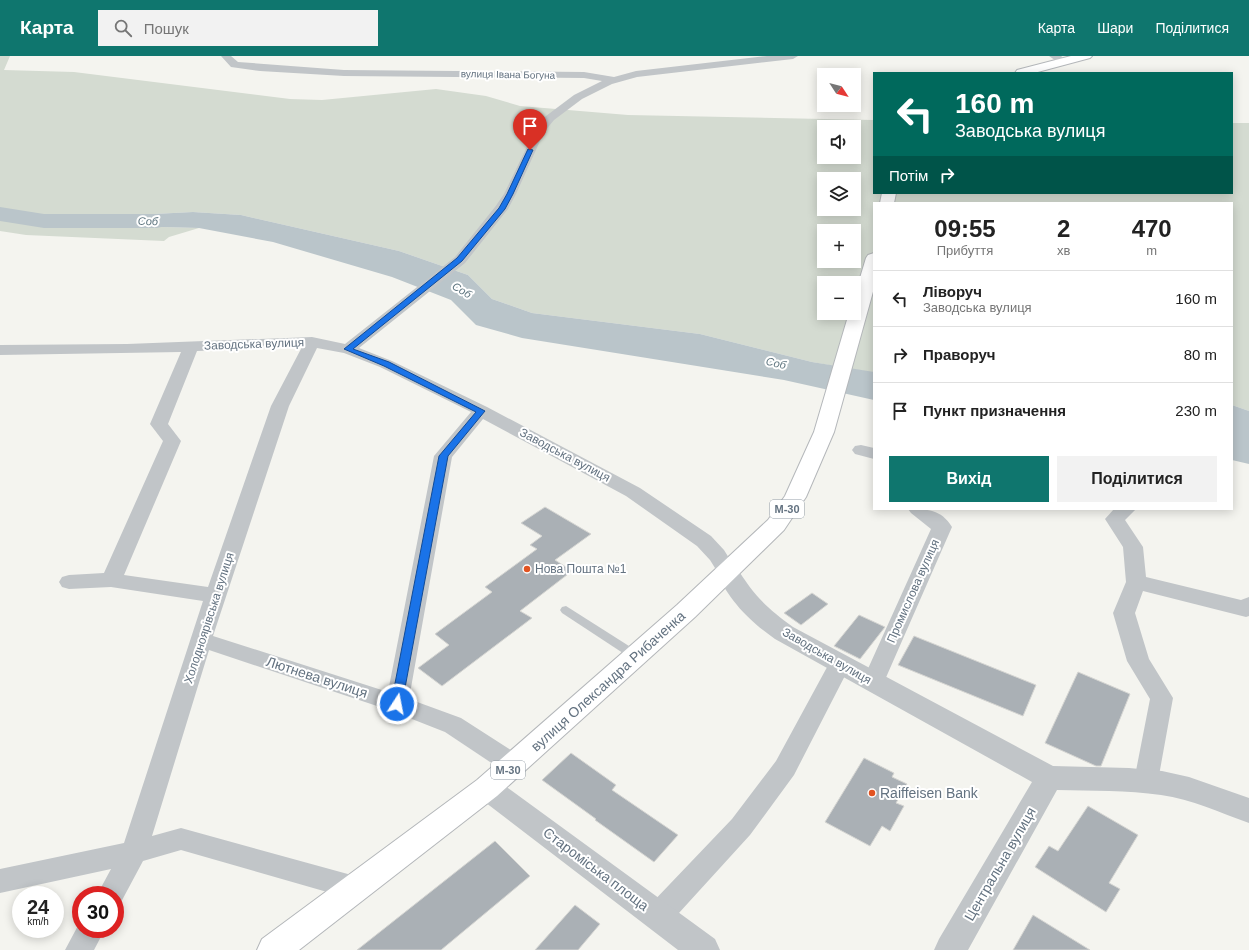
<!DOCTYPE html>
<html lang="uk">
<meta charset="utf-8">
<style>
body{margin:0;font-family:Helvetica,sans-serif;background:#f2f2f2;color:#222;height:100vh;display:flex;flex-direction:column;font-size:15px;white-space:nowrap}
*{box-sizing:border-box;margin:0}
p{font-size:13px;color:#767676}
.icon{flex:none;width:22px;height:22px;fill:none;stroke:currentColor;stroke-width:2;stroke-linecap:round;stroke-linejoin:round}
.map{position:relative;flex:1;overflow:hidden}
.details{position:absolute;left:873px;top:146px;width:360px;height:308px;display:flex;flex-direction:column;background:#fff;border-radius:0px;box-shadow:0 2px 10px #0003}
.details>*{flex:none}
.banner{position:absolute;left:873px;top:16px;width:360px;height:122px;border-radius:0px;box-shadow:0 2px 10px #0003;background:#00695c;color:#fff;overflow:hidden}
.needle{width:26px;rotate:126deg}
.controls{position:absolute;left:817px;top:12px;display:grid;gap:8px}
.controls a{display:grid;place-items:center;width:44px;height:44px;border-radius:0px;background:#fff;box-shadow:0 2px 10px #0003;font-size:20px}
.speed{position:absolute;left:12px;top:830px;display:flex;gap:8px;font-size:20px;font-weight:700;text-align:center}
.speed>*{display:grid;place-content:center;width:52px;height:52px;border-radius:50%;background:#fff;box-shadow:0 2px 10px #0003;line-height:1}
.speed small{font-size:10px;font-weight:400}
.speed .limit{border:6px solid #d22;background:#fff;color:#111}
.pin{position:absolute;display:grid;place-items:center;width:34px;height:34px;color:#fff;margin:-41px -17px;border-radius:50% 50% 50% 0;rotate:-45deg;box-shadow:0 0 4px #0007}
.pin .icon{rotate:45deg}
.me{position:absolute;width:44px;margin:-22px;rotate:11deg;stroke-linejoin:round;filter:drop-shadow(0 0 3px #0008)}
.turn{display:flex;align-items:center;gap:14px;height:84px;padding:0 16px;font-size:18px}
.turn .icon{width:52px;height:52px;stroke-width:2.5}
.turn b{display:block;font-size:28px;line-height:34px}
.then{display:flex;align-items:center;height:38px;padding:0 16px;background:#0003;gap:8px;font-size:15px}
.eta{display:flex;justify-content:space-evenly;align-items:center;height:68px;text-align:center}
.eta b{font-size:24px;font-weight:700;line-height:28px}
.primary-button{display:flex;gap:8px;margin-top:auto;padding:8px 16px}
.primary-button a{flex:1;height:46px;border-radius:0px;background:#0f766e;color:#fff;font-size:16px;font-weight:700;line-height:46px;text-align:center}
.primary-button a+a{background:#f2f2f2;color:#222}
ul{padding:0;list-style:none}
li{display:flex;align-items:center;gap:12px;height:56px;padding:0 16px;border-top:1px solid #e0e0e0}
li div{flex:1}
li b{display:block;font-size:15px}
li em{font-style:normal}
header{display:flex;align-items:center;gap:24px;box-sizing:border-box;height:56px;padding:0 20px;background:#0f766e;color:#fff}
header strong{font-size:19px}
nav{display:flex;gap:22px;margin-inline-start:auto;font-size:14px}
.search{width:280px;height:36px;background:#f2f2f2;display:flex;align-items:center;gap:10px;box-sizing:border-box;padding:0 14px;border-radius:0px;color:#767676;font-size:15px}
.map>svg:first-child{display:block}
.green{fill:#d4dbd1;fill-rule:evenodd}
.water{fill:#bac5ca}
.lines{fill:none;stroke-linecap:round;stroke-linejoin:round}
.river{fill:#bac5ca;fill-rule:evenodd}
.building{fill:#aab0b5;stroke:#d5d5d2}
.trunk-casing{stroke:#b4b7ba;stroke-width:2}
.service{fill:#c1c5c8;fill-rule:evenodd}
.minor{fill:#c1c5c8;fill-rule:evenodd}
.tertiary{fill:#c1c5c8;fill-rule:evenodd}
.trunk{fill:#fff;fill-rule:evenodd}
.route{fill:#1a73e8;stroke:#114b97}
.poi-dot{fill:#e25321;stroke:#fff;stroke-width:1.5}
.labels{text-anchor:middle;stroke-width:4;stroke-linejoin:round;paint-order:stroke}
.far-street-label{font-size:10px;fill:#637280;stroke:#fff}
.far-water-label{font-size:11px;font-style:italic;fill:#5e757f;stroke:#fff}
.shield{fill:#fff;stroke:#929ca6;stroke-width:1}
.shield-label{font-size:11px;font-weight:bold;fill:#637280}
.street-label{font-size:12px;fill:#637280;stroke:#fff}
.poi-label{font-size:12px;fill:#637280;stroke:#fff;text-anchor:start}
.near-street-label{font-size:14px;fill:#637280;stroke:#fff}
.near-poi-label{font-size:14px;fill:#637280;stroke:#fff;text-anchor:start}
</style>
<header>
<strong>Карта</strong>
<div class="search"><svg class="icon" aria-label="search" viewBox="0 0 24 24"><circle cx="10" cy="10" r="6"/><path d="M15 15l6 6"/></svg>Пошук</div>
<nav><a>Карта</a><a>Шари</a><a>Поділитися</a></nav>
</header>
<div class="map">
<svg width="1249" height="894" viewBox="0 0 1249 894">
<rect width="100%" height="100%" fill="#f4f4ef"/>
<path class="green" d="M0,0H10L4,14L74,16L290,43L322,44L436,33L486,40L520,50L628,59L874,64V137H1232V67H1249V355L1232,349V147H874V316H869L812,306L700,278L532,257L492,243L468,219L399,195L241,159L193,156L134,159L112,164L124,170L199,172L169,181L164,185L26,179L0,175ZM824,71H854V101H824ZM824,123H854V153H824ZM824,175H854V205H824ZM824,227H854V257H824Z"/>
<path class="water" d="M193,156L241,159L399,195L468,219L492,243L532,257L700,278L812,306L874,316V344L784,324L522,282L476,269L451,244L392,221L273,186L199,172L124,170L112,165L134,159Z
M1232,349L1249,355V408L1232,404Z"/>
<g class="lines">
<path class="river" d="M0,151L44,158H157L165,160L169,165L165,170L157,172H44L0,165Z"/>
</g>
<path class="building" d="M545,451L591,478L555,504L572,515L520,555L532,562L442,630L418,612L449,589L435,578L492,536L485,531L537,493L530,489L542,480L521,467Z
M812,537L828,548L801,569L784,557Z
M859,559L885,571L860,603L834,590Z
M914,580L1036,629L1023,660L898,609Z
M1078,616L1130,638L1101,710H1096L1045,687Z
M571,697L616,729L612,734L678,779L654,806L595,764L596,763L542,724Z
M864,702L894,717L892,721L907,728L896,747L904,750L890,775L882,770L870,790L825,766Z
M1088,750L1138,779L1109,827L1120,833L1106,856L1035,811L1049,790L1058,795Z
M495,785L530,820L441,894H357Z
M575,849L600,868L578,894H535Z
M1033,859L1090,894H1013Z"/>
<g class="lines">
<g class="trunk-casing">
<path id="trunk" d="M1071,0H1092L1090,2L1034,17H1015L1017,14Z
M882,137H896L894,147H880Z
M874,197V232L834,376L806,441L784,474L695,561L497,740L299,894H257L262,883L477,724L677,549L768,464L785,440L814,376L849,257H854V242L866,202L868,199Z"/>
</g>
<path class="service" d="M566,550L640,597L642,600L640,603L636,604L632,603L562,557L560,554L562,551Z"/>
<path class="minor" d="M221,0H231L238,6L344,14L584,16L614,21L636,15L767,0H798L793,3L637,21L612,28L582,43L554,64L545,75L540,85L516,138L508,153L465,207L359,292L392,305L487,351L640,432L711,480L724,494L737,515L734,520L727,522L720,520L710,504L697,490L626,440L483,363L452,401L409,643L461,662L523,702L526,709L523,716L514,719L505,716L445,676L389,654L209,594L152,780L181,772L355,820L364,823L368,832L364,841L355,844L181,794L143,805L120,848L115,849V839H97L111,813L0,837V813L124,787L203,545L111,531L69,533L62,531L59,526L62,521L69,519L104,517L163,385L150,368L181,296L0,299V289L127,288L312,281L345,288L455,201L495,151L504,138L536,72L546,60L574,39L602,25L584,22L344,20L260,15L231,11ZM302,291L271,350L208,531L124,519L181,385L168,368L197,295ZM317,292L344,297L380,311L471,356L434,400L388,636L213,580L289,350Z
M1049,0H1061L1068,5L1067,7H1059Z
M861,389L874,392V403L855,398L852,394L855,390Z
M908,453C927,453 941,453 952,471L884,626L881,632L873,635L865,632L862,626L931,473L911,457Z
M1114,453H1136L1125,464L1143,491L1146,521L1241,544L1249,541V560L1246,561L1143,535L1135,557L1149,603L1173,642L1158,725L1155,732L1146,735L1137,732L1134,725L1150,643L1127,605L1113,557L1126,526L1123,491L1105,463Z
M840,600L848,602L851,608L794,719L750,779L668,869L658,873L648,869L644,860L648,851L732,763L776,705L832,602Z
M81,864V873H105L94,894H65Z"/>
<path class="tertiary" d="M727,507L735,509C753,538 765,551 793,571L1053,710L1129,712L1162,715L1189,721L1249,742V767C1220,757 1192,743 1161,739C1127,734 1092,735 1057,734L968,894H934L939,883L1032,726L775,583C747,563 731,546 715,515L719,509Z
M487,720L497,724L715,883L720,894H678L477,740L473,732L477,724Z"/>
<use href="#trunk" class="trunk"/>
</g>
<path class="route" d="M528,93L533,94L513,138L505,153L462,205L353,293L389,306L485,355L448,400L402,648L401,651L397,652L393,651L391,648L439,400L476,356L384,310L344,293L457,202L499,152L507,138Z"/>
<g class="poi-dot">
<circle cx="527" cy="513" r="4"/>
<circle cx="872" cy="737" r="4"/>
</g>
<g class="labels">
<g class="far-street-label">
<text transform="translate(508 18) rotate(1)" y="4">вулиця Івана Богуна</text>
</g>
<g class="far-water-label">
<text transform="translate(148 165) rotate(1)" y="4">Соб</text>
<text transform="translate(462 234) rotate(31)" y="4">Соб</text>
<text transform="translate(776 307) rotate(13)" y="4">Соб</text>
</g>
<g class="shield">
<rect x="770" y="444" width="34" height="18" rx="3"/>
<rect x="491" y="705" width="34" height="18" rx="3"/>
</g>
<g class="shield-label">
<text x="787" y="457">М-30</text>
<text x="508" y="718">М-30</text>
</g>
<g class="street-label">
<text transform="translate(254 288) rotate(-2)" y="4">Заводська вулиця</text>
<text transform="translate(565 399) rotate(28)" y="4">Заводська вулиця</text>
<text transform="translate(913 535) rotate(-66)" y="4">Промислова вулиця</text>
<text transform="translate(209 562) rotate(-72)" y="4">Холодноярівська вулиця</text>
<text transform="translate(827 600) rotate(30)" y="4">Заводська вулиця</text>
</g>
<g class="poi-label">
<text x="535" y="517">Нова Пошта №1</text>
</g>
<g class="near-street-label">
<text transform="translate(317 621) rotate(18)" y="5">Лютнева вулиця</text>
<text transform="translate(608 625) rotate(-42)" y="5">вулиця Олександра Рибаченка</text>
<text transform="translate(1000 808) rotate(-60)" y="5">Центральна вулиця</text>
<text transform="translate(596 813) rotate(37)" y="5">Староміська площа</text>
</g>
<g class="near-poi-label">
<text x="880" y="742">Raiffeisen Bank</text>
</g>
</g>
</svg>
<div class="controls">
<a><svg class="needle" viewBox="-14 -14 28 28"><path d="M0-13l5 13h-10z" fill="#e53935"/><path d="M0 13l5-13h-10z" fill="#767676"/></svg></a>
<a><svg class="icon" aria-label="sound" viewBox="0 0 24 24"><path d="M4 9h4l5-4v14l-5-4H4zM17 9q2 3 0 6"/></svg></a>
<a><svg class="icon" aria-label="layers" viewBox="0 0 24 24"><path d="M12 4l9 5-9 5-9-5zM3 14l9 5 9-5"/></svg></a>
<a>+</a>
<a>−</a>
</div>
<div class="speed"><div>24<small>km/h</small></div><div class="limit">30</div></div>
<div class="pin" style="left:530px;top:94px;background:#d93025"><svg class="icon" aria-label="arrive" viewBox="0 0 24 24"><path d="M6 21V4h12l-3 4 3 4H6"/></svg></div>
<svg class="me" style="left:397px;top:648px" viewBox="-20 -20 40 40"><circle r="17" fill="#1a73e8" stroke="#fff" stroke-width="3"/><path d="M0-11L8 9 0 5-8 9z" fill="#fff"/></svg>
<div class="banner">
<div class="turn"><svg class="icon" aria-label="left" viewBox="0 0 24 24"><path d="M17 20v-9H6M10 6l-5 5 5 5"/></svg><div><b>160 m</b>Заводська вулиця</div></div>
<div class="then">Потім<svg class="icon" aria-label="right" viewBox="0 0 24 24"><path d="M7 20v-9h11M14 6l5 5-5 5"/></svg></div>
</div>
<section class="details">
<div class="eta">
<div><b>09:55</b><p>Прибуття</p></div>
<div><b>2</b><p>хв</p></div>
<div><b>470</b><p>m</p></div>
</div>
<ul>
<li><svg class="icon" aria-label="left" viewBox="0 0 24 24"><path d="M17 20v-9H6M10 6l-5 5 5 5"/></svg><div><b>Ліворуч</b><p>Заводська вулиця</p></div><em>160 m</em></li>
<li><svg class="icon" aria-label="right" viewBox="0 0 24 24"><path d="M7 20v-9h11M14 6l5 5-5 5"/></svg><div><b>Праворуч</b></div><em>80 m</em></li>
<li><svg class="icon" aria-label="arrive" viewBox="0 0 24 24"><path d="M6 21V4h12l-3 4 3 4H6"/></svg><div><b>Пункт призначення</b></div><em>230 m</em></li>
</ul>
<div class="primary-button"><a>Вихід</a><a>Поділитися</a></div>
</section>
</div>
